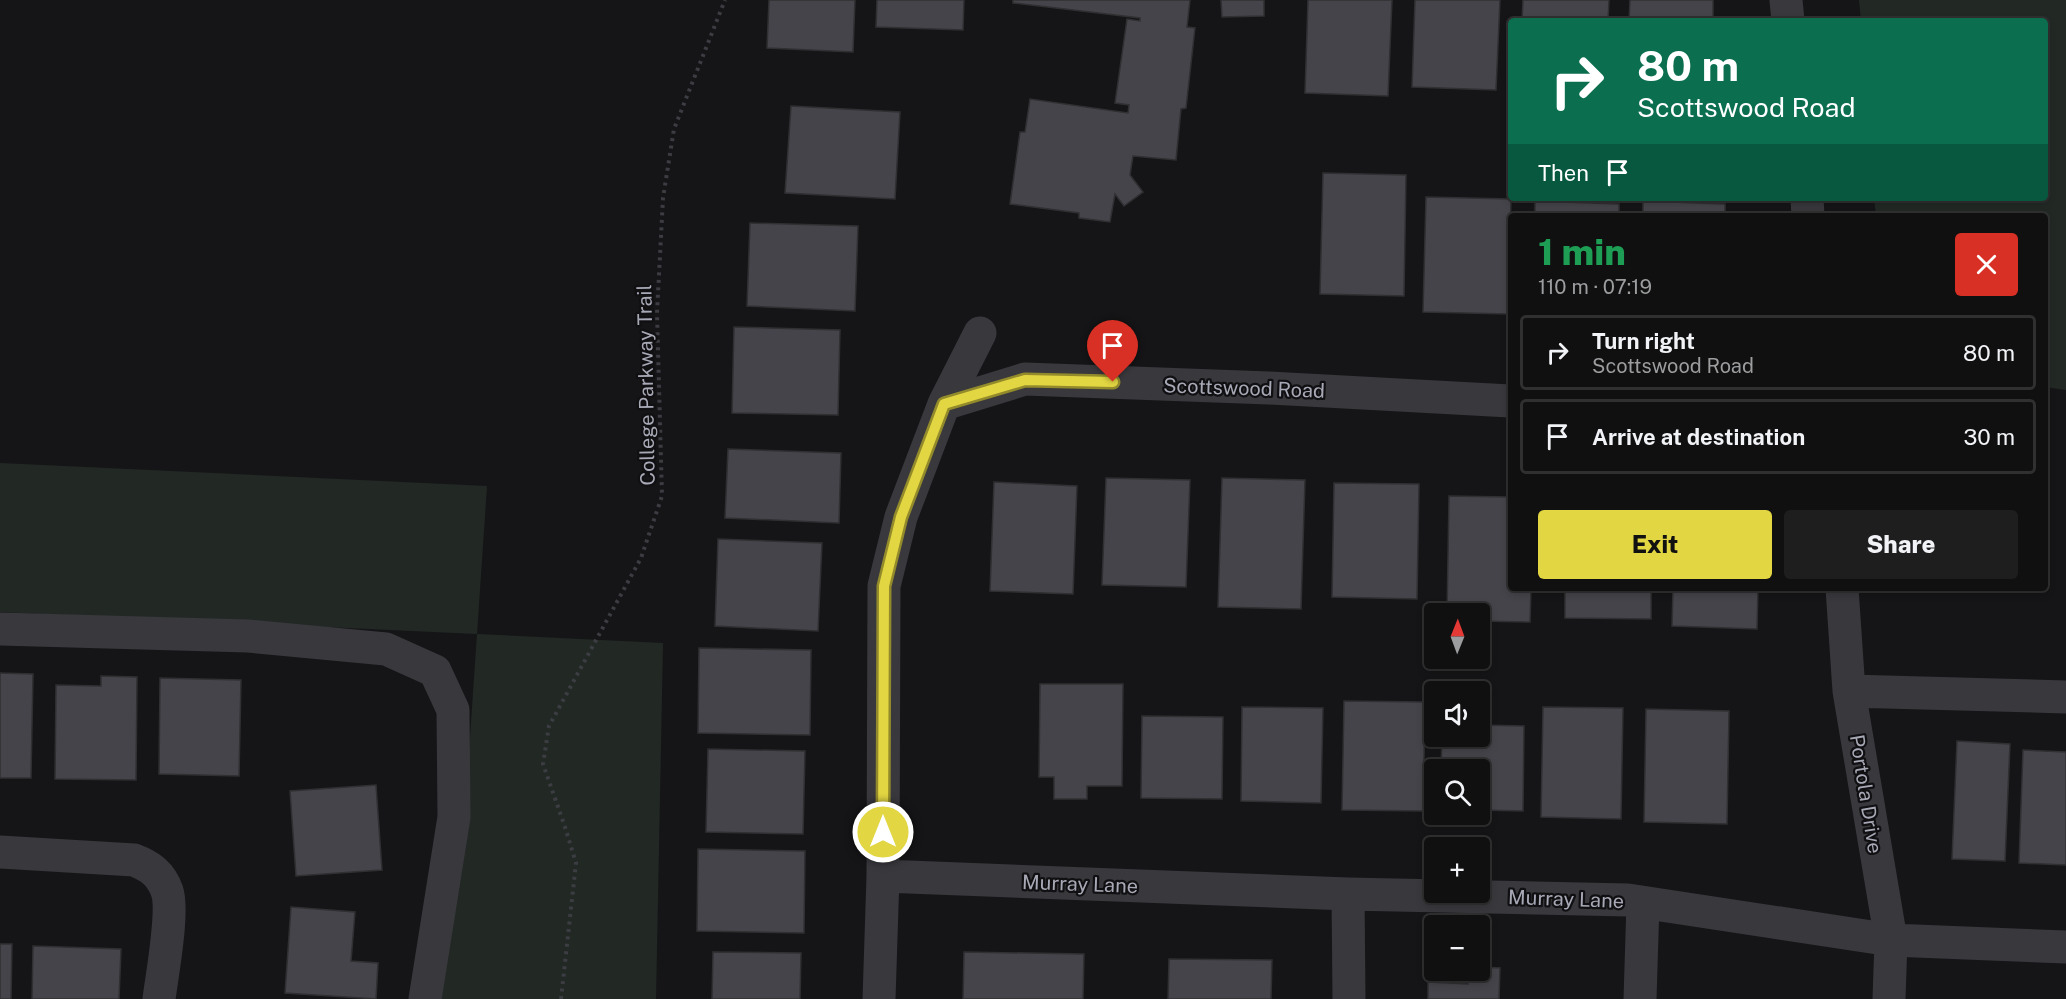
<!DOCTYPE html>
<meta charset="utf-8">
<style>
body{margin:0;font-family:"Public Sans",sans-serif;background:#1e1e1f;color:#f1f3f6;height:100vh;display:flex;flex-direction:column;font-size:22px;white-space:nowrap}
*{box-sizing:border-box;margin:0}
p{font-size:20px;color:#9c9d9f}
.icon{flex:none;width:33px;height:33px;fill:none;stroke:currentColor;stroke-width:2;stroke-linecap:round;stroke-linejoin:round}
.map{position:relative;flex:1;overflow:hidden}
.sheet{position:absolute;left:1508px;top:213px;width:540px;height:378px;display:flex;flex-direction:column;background:#101011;border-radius:6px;box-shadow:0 3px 9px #0003,0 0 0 2px #303031}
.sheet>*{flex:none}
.hud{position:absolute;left:1508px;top:18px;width:540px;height:183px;border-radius:6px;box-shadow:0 3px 9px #0003,0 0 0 2px #303031;background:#0b6e4f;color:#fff;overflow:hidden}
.needle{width:39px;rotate:1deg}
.buttons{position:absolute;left:1424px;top:603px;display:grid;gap:12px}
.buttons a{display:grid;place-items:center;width:66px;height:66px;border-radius:6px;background:#101011;box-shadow:0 3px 9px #0003,0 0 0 2px #303031;font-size:30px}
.pin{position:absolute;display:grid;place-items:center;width:51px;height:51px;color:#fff;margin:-62px -26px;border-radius:50% 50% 50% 0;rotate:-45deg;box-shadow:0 0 6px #0007}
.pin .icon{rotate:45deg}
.me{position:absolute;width:66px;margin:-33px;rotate:0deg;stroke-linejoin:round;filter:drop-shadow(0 0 4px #0008)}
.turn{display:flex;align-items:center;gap:21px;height:126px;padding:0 30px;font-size:27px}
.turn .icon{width:78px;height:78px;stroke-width:2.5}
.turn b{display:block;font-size:42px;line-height:51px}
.then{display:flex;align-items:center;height:57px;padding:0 30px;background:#0003;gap:12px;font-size:22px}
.round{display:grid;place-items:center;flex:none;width:63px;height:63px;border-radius:6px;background:#1e1e1f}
.headline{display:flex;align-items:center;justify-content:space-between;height:102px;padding:0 30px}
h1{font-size:36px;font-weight:800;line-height:45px;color:#1e9e55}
.action{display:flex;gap:12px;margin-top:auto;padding:12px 30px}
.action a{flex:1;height:69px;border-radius:6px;background:#e2d642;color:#111;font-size:24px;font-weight:800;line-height:69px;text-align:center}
.action a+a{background:#1e1e1f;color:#f1f3f6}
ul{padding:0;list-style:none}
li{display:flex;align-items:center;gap:18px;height:75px;margin:0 12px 9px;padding:0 18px;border:3px solid #303031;border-radius:6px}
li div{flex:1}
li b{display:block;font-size:22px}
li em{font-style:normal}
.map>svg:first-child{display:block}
.green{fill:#222925}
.building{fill:#45444a;stroke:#302f32;stroke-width:1.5}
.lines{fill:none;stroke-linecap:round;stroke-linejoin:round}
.path{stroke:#3c3d42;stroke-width:4;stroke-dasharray:3 4.5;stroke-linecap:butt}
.minor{stroke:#39383d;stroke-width:33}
.route-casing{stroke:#938b2b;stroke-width:15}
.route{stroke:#e2d642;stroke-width:10}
.labels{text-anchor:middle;stroke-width:4.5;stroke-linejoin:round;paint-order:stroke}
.street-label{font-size:20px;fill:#a8a9b6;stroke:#101012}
</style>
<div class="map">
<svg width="2066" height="999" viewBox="0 0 2066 999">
<rect width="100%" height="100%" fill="#151517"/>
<path class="green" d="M1859,0H2066V390L2045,387L2044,216H1876L1874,198H2044V21H1861Z
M0,463L487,486L477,634L663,643L656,999H439L464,825L477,634L0,612Z"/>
<path class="building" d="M769,0H855L853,52L767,48Z
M877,0H964L963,30L876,27Z
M1013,0H1190L1187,27L1195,28L1186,108L1181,109L1176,160L1133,156L1130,175L1143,192L1124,206L1115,194L1110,222L1079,218V213L1010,204L1020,132H1025L1030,99L1128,113L1129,105L1115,103L1127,19L1140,21V18L1013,3Z
M1221,0H1264V16L1222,17Z
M1308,0H1392L1388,96L1305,93Z
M1415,0H1500L1496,90L1412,87Z
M1523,0H1609L1608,21H1522Z
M1630,0H1713V21H1629Z
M791,106L900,112L895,199L785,193Z
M1323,173L1406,175L1404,296L1320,294Z
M1426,197L1511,199L1508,314L1423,312Z
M1535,201L1619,204V216H1535Z
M1643,201L1725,204V216H1643Z
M750,223L858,226L855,311L747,306Z
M734,327L840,330L838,415L732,413Z
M728,449L841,453L839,523L725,518Z
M1106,478L1190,480L1186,587L1102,585Z
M1222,478L1305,480L1301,609L1218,607Z
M994,482L1077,486L1073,594L990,591Z
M1334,483L1419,484L1417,599L1332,597Z
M1449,496L1510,497V588H1531L1530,622L1479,621V614H1447Z
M718,539L822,543L818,631L715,626Z
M1565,588H1651V619L1565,618Z
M1673,588H1758L1757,629L1672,626Z
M699,648L811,650L810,735L698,733Z
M0,673L33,674L31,778H0Z
M101,676L137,677L136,780L55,779L56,685L101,686Z
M160,678L241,680L239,776L159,774Z
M1040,684H1123L1122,786H1087V799H1054V777H1039Z
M1344,701L1425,702L1423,811L1342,810Z
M1242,707L1323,708L1321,803L1241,801Z
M1543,707L1623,708L1621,819L1541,817Z
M1646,709L1729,711L1727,824L1644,822Z
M1142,716L1223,717L1222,799L1141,798Z
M1479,725L1524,726L1523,811L1479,810V770H1441L1442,736H1479Z
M1957,741L2010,744L2005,861L1952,859Z
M708,749L805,751L803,834L706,832Z
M2023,750L2066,752V865L2019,863Z
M376,785L382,870L296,876L290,791Z
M698,849L805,851L804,933L697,931Z
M291,907L355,912L351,961L378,963L376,999L285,993Z
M0,944H12L11,999H0Z
M33,946L121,949L119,999H32Z
M713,952L801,953L800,999H712Z
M964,952L1084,954L1083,999H963Z
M1169,959L1272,960L1271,999H1168Z
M1479,967L1500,968L1499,999H1428V982L1468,984V970H1479Z"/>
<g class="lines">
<path class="path" d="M561,999L576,863L565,827L543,764L549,726L641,558L662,496L657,313L663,198L674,129L725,0"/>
<path class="minor" d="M1786,0L1788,21
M1807,198L1808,216
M944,404L1025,379L1269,388L1510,401
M1842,588L1849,691L1891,940L1889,999
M0,629L248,636L386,649L435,671L453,710L454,817L425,999
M1849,691L2066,697
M0,852L134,860C150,866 161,874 167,891C174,911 162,975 159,999
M883,876L1348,894L1628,900L1891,940L2066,947
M1348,894L1349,999
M879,999L883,876L884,586L901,517L944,404L980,333
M1640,999L1643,903"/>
</g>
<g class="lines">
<g class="route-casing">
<path id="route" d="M883,832L884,586L901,517L944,404L1025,380L1113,382"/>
</g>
<use href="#route" class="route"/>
</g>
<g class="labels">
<g class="street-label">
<text transform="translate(646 385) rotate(-91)" y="7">College Parkway Trail</text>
<text transform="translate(1244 388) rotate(2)" y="7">Scottswood Road</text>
<text transform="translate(1866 794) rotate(81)" y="7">Portola Drive</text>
<text transform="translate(1080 884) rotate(2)" y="7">Murray Lane</text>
<text transform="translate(1566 899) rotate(2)" y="7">Murray Lane</text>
</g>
</g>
</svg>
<div class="buttons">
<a><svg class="needle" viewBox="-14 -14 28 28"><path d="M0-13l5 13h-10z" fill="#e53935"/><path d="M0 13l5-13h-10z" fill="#9c9d9f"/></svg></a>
<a><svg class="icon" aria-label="sound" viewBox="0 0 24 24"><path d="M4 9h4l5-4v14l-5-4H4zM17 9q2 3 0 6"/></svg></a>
<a><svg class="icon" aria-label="search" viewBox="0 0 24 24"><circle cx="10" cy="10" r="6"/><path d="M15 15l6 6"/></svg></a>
<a>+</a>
<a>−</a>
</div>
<div class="pin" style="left:1113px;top:382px;background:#d93025"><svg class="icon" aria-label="arrive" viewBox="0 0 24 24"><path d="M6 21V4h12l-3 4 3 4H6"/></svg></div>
<svg class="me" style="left:883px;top:832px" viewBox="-20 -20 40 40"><circle r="17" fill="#e2d642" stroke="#fff" stroke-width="3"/><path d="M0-11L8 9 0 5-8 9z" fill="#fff"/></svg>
<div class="hud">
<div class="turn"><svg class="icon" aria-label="right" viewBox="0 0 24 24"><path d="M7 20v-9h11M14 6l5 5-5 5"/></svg><div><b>80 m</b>Scottswood Road</div></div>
<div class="then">Then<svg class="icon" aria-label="arrive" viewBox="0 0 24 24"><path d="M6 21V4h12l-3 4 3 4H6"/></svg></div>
</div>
<section class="sheet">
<div class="headline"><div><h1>1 min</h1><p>110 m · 07:19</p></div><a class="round" style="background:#d93025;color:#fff"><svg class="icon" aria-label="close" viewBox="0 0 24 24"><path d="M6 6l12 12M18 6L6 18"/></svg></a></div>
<ul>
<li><svg class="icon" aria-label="right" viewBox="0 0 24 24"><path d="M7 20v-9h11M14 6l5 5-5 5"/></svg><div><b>Turn right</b><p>Scottswood Road</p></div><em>80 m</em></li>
<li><svg class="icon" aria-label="arrive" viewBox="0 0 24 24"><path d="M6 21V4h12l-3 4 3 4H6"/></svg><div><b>Arrive at destination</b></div><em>30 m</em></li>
</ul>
<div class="action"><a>Exit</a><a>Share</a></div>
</section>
</div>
